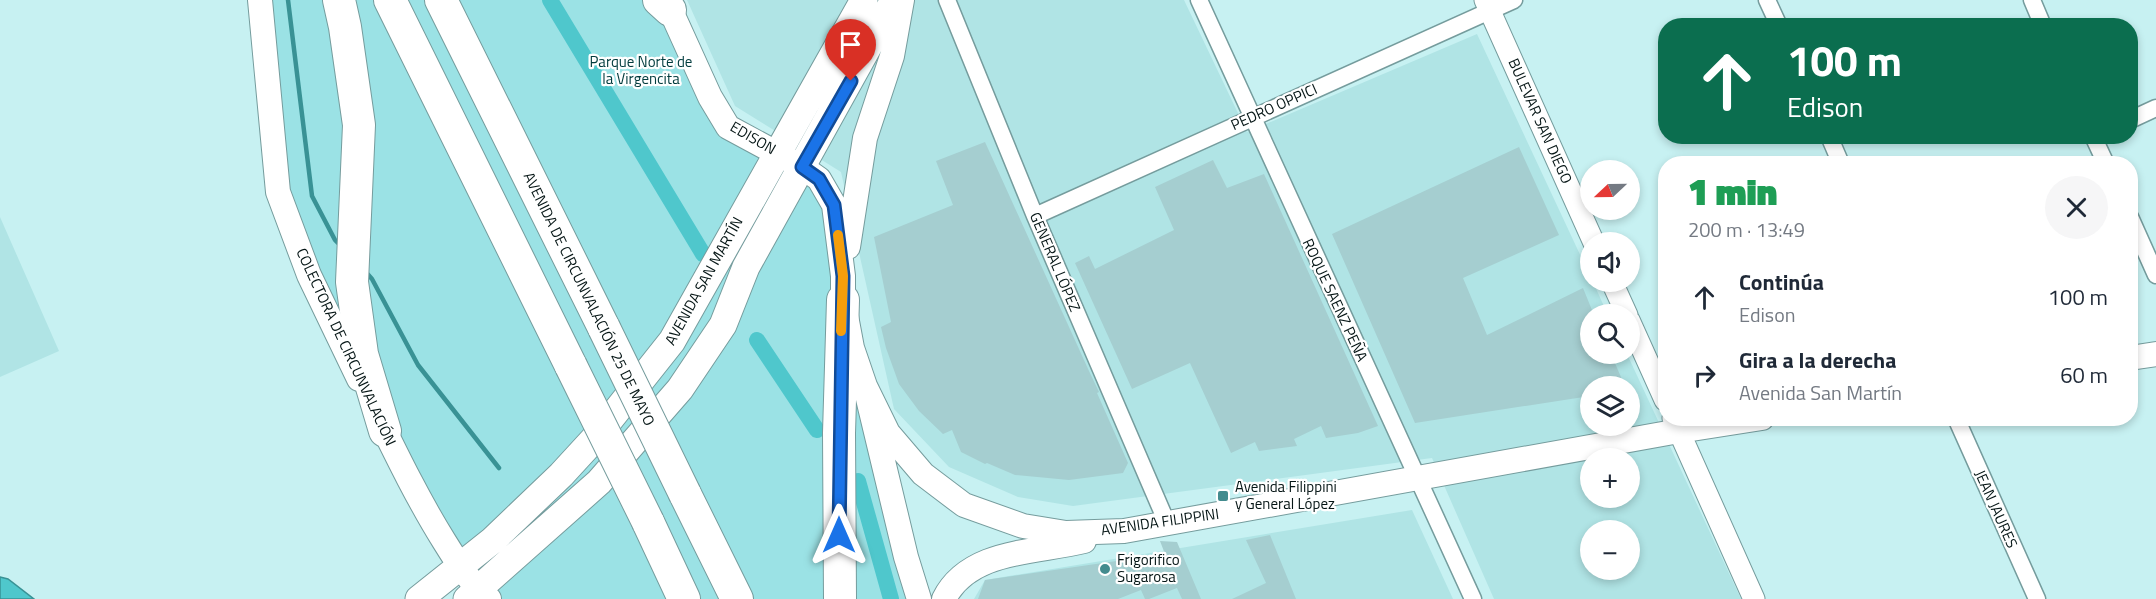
<!DOCTYPE html>
<html lang="es">
<meta charset="utf-8">
<style>
body{margin:0;font-family:"Titillium Web",sans-serif;background:#f6f6f7;color:#1f2937;height:100vh;display:flex;flex-direction:column;font-size:22px;white-space:nowrap}
*{box-sizing:border-box;margin:0}
p{font-size:20px;color:#747a83}
.icon{flex:none;width:33px;height:33px;fill:none;stroke:currentColor;stroke-width:2;stroke-linecap:round;stroke-linejoin:round}
.map{position:relative;flex:1;overflow:hidden}
.side{position:absolute;left:1658px;top:156px;width:480px;height:270px;display:flex;flex-direction:column;background:#fff;border-radius:24px;box-shadow:0 3px 9px #0003}
.side>*{flex:none}
.hud{position:absolute;left:1658px;top:18px;width:480px;height:126px;border-radius:24px;box-shadow:0 3px 9px #0003;background:#0b6e4f;color:#fff;overflow:hidden}
.needle{width:39px;rotate:248deg}
.tools{position:absolute;left:1580px;top:160px;display:grid;gap:12px}
.tools a{display:grid;place-items:center;width:60px;height:60px;border-radius:50%;background:#fff;box-shadow:0 3px 9px #0003;font-size:30px}
.pin{position:absolute;display:grid;place-items:center;width:51px;height:51px;color:#fff;margin:-62px -26px;border-radius:50% 50% 50% 0;rotate:-45deg;box-shadow:0 0 6px #0007}
.pin .icon{rotate:45deg}
.me{position:absolute;width:66px;margin:-33px;rotate:0deg;stroke-linejoin:round;filter:drop-shadow(0 0 4px #0008)}
.turn{display:flex;align-items:center;gap:21px;height:126px;padding:0 30px;font-size:27px}
.turn .icon{width:78px;height:78px;stroke-width:2.5}
.turn b{display:block;font-size:42px;line-height:51px}
.round{display:grid;place-items:center;flex:none;width:63px;height:63px;border-radius:32px;background:#f6f6f7}
.head{display:flex;align-items:center;justify-content:space-between;height:102px;padding:0 30px}
h1{font-size:36px;font-weight:800;line-height:45px;color:#1e9e55}
ul{padding:0;list-style:none}
li{display:flex;align-items:center;gap:18px;height:78px;padding:0 30px}
li div{flex:1}
li b{display:block;font-size:22px}
li em{font-style:normal}
.map>svg:first-child{display:block}
.built{fill:#b0e4e5;fill-rule:evenodd}
.green{fill:#9be2e5}
.water{fill:#4fc7cc;stroke:#399295;stroke-width:1.5}
.lines{fill:none;stroke-linecap:round;stroke-linejoin:round}
.stream{stroke:#399295;stroke-width:4.5}
.canal{stroke:#4fc7cc;stroke-width:16}
.building{fill:#a5ced0}
.minor-casing{stroke:#759c9d;stroke-width:19}
.tertiary-casing{stroke:#759c9d;stroke-width:23}
.secondary-casing{stroke:#759c9d;stroke-width:26}
.primary-casing{stroke:#759c9d;stroke-width:29}
.motorway-casing{stroke:#759c9d;stroke-width:34}
.minor{stroke:#fff;stroke-width:16}
.tertiary{stroke:#fff;stroke-width:21}
.secondary{stroke:#fff;stroke-width:24}
.primary{stroke:#fff;stroke-width:27}
.motorway{stroke:#fff;stroke-width:32}
.motorway-bridge-casing{stroke:#759c9d;stroke-width:34;stroke-linecap:butt}
.motorway-bridge{stroke:#fff;stroke-width:32}
.route-casing{stroke:#114b97;stroke-width:15}
.route{stroke:#1a73e8;stroke-width:10}
.slow{stroke:#f59e0b;stroke-width:10}
.poi-dot{fill:#438b8e;stroke:#fff;stroke-width:2}
.labels{text-anchor:middle;stroke-width:4.5;stroke-linejoin:round;paint-order:stroke}
.park-label{font-size:15px;fill:#003b3d;stroke:#fff}
.street-label{font-size:15px;fill:#051515;stroke:#fff}
.poi-label{font-size:15px;fill:#051515;stroke:#fff;text-anchor:start}
</style>
<div class="map">
<svg width="2156" height="599" viewBox="0 0 2156 599">
<rect width="100%" height="100%" fill="#c7f1f2"/>
<path class="built" d="M687,0H1184L1247,132L1477,34L1590,276V282H1593L1608,315H1590V354H1627L1741,599H1494L1432,458L1073,506L1018,497L949,467L894,409L841,172L735,106ZM1590,387H1629V426H1590ZM1590,459H1629V498H1590ZM1590,531H1629V570H1590Z
M0,217L59,351L0,377Z
M1412,510L1453,599H974L985,580Z"/>
<path class="green" d="M260,0H666L728,127L819,179L919,599H489L461,567L278,192Z"/>
<path class="water" d="M0,577L8,579L34,599H0Z"/>
<g class="lines">
<path class="stream" d="M288,0L312,196L335,240L342,247
M364,270L372,279L418,365L499,468"/>
<path class="canal" d="M550,0L703,254
M757,340L817,430
M858,481L891,599"/>
</g>
<path class="building" d="M985,142L1089,371L1099,392L1097,393L1128,463L1123,473L1069,480L1015,475L987,463L985,464L961,452L952,430L943,434L919,411L899,384L886,348L881,327L891,322L874,237L953,205L936,161Z
M1519,147L1559,235L1463,278L1487,335L1583,288L1594,315H1590V354H1611L1624,384L1617,387H1590V396L1415,423L1332,234Z
M1213,160L1227,188L1264,174L1378,426L1358,433L1326,438L1321,426L1294,439L1297,446L1259,451L1255,442L1231,453L1190,363L1132,389L1075,263L1089,256L1095,269L1174,230L1155,187Z
M1270,535L1296,599H1232L1266,583L1246,540Z
M1160,541L1177,542L1201,599H1182L1177,588L1149,599H1145L1141,590L1118,599H978L985,580L1165,554Z"/>
<g class="lines">
<g class="minor-casing">
<path id="minor" d="M947,0L1035,216L1167,523
M1199,0L1473,599
M1767,0L1779,26
M2032,0L2043,26
M2130,120L2156,108
M1829,136L1841,164
M2093,136L2106,164
M1035,216L1514,0
M2130,217L2156,275
M1956,418L2037,599"/>
</g>
<g class="tertiary-casing">
<path id="tertiary" d="M1485,0L1594,243
M1612,282L1627,315
M1629,320L1665,400
M1673,418L1754,599"/>
</g>
<g class="secondary-casing">
<path id="secondary" d="M260,0L278,192L309,275L359,379
M666,0L710,97L728,127L802,167L819,179L834,205L843,276V300L852,348L865,386L906,557L919,599
M848,247L865,138L892,56L902,0
M2130,358L2156,354
M865,386L888,433L923,474L964,505L1023,526L1066,533L1124,531L1679,431L1762,418
M377,415C398,458 419,501 444,541C457,562 470,583 489,599
M944,599C969,549 1036,553 1084,541"/>
</g>
<g class="primary-casing">
<path id="primary" d="M419,599L493,540L561,475L595,438L672,341L864,0
M467,599L599,482L680,389L723,325L746,267L894,0"/>
</g>
<g class="motorway-casing">
<path id="motorway" d="M339,0L345,27L359,125L352,282L362,354L385,431
M390,0L571,366
M441,0L604,328
M659,0L670,10
M685,494L737,599
M648,522L684,599
M840,599L839,433L843,300"/>
</g>
<use href="#minor" class="minor"/>
<use href="#tertiary" class="tertiary"/>
<use href="#secondary" class="secondary"/>
<use href="#primary" class="primary"/>
<use href="#motorway" class="motorway"/>
<g class="motorway-bridge-casing">
<path id="motorway-bridge" d="M604,328L685,494
M571,366L648,522"/>
</g>
<use href="#motorway-bridge" class="motorway-bridge"/>
</g>
<g class="lines">
<g class="route-casing">
<path id="route" d="M839,535L843,276L834,205L819,179L802,167L851,81"/>
</g>
<use href="#route" class="route"/>
<path class="slow" d="M838,235L843,276L841,331"/>
</g>
<g class="poi-dot">
<rect x="1217" y="490" width="12" height="12" rx="3"/>
<circle cx="1105" cy="569" r="6"/>
</g>
<g class="labels">
<g class="park-label">
<text x="641" y="67">Parque Norte de<tspan x="641" dy="17">la Virgencita</tspan></text>
</g>
<g class="street-label">
<text transform="translate(1274 107) rotate(-24)" y="5">PEDRO OPPICI</text>
<text transform="translate(1540 121) rotate(66)" y="5">BULEVAR SAN DIEGO</text>
<text transform="translate(753 138) rotate(30)" y="5">EDISON</text>
<text transform="translate(1055 262) rotate(67)" y="5">GENERAL LÓPEZ</text>
<text transform="translate(704 281) rotate(-61)" y="5">AVENIDA SAN MARTÍN</text>
<text transform="translate(589 299) rotate(64)" y="5">AVENIDA DE CIRCUNVALACIÓN 25 DE MAYO</text>
<text transform="translate(1335 300) rotate(65)" y="5">ROQUE SAENZ PEÑA</text>
<text transform="translate(346 347) rotate(65)" y="5">COLECTORA DE CIRCUNVALACIÓN</text>
<text transform="translate(1996 509) rotate(66)" y="5">JEAN JAURES</text>
<text transform="translate(1160 522) rotate(-8)" y="5">AVENIDA FILIPPINI</text>
</g>
<g class="poi-label">
<text x="1235" y="492">Avenida Filippini<tspan x="1235" dy="17">y General López</tspan></text>
<text x="1117" y="565">Frigorifico<tspan x="1117" dy="17">Sugarosa</tspan></text>
</g>
</g>
</svg>
<div class="tools">
<a><svg class="needle" viewBox="-14 -14 28 28"><path d="M0-13l5 13h-10z" fill="#e53935"/><path d="M0 13l5-13h-10z" fill="#747a83"/></svg></a>
<a><svg class="icon" aria-label="sound" viewBox="0 0 24 24"><path d="M4 9h4l5-4v14l-5-4H4zM17 9q2 3 0 6"/></svg></a>
<a><svg class="icon" aria-label="search" viewBox="0 0 24 24"><circle cx="10" cy="10" r="6"/><path d="M15 15l6 6"/></svg></a>
<a><svg class="icon" aria-label="layers" viewBox="0 0 24 24"><path d="M12 4l9 5-9 5-9-5zM3 14l9 5 9-5"/></svg></a>
<a>+</a>
<a>−</a>
</div>
<div class="pin" style="left:851px;top:81px;background:#d93025"><svg class="icon" aria-label="arrive" viewBox="0 0 24 24"><path d="M6 21V4h12l-3 4 3 4H6"/></svg></div>
<svg class="me" style="left:839px;top:535px" viewBox="-20 -20 40 40"><path d="M0-17L14 15 0 8-14 15z" fill="#1a73e8" stroke="#fff" stroke-width="4"/></svg>
<div class="hud">
<div class="turn"><svg class="icon" aria-label="ahead" viewBox="0 0 24 24"><path d="M12 20V5M6 11l6-6 6 6"/></svg><div><b>100 m</b>Edison</div></div>
</div>
<section class="side">
<div class="head"><div><h1>1 min</h1><p>200 m · 13:49</p></div><a class="round"><svg class="icon" aria-label="close" viewBox="0 0 24 24"><path d="M6 6l12 12M18 6L6 18"/></svg></a></div>
<ul>
<li><svg class="icon" aria-label="ahead" viewBox="0 0 24 24"><path d="M12 20V5M6 11l6-6 6 6"/></svg><div><b>Continúa</b><p>Edison</p></div><em>100 m</em></li>
<li><svg class="icon" aria-label="right" viewBox="0 0 24 24"><path d="M7 20v-9h11M14 6l5 5-5 5"/></svg><div><b>Gira a la derecha</b><p>Avenida San Martín</p></div><em>60 m</em></li>
</ul>
</section>
</div>
